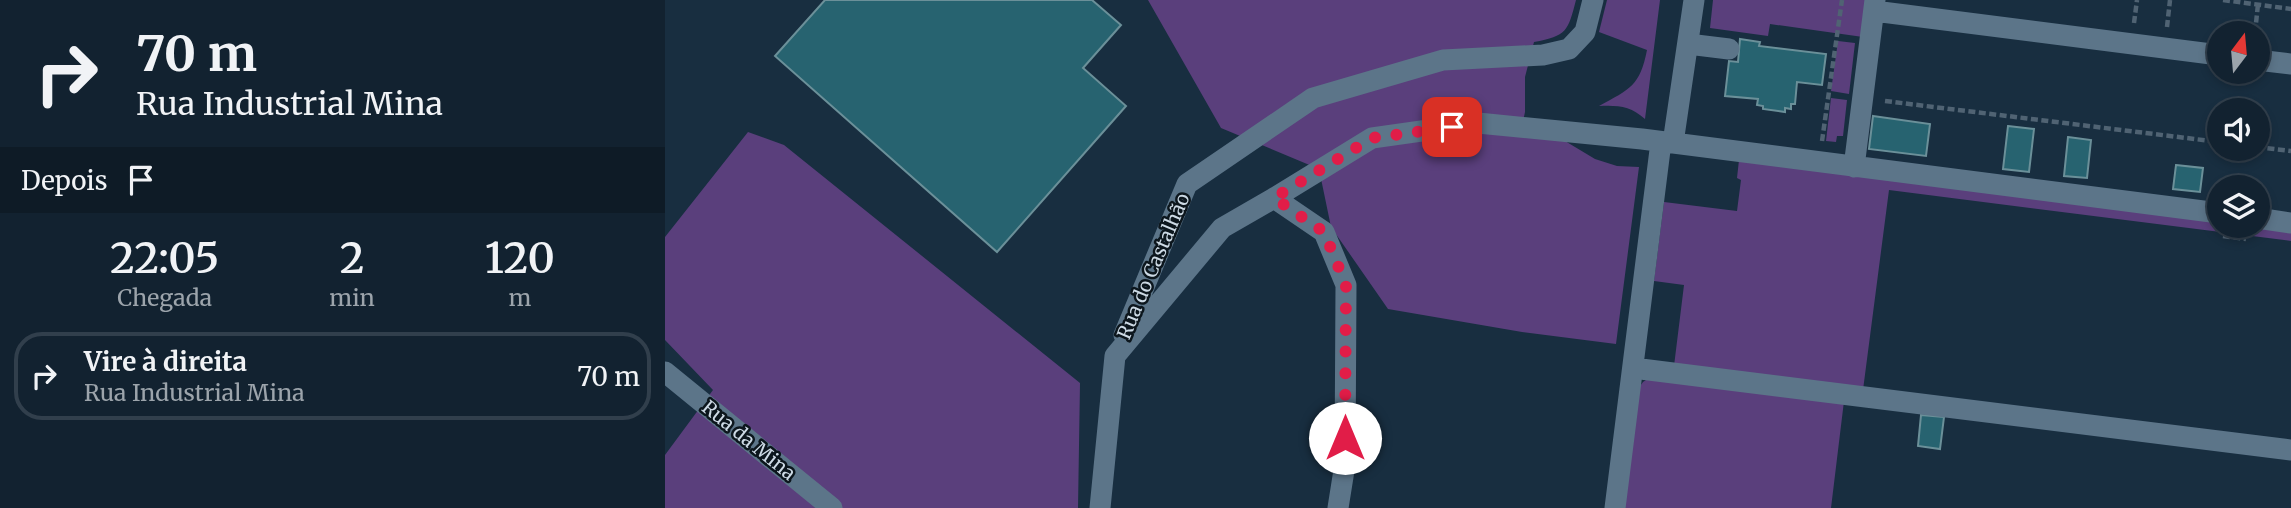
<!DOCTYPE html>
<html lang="pt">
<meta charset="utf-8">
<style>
body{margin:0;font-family:Merriweather,serif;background:#1b2a38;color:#f1f3f6;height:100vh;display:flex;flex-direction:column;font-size:26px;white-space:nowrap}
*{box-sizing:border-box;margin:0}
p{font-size:23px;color:#9ca4ab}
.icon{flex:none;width:38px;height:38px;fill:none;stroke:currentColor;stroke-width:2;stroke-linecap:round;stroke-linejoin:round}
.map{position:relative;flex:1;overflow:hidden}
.panel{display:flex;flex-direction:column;background:#122230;width:665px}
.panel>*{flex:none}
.banner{background:#122230;color:#f1f3f6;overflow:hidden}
.needle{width:46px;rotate:16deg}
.tools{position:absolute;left:1542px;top:21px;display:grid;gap:14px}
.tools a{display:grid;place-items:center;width:63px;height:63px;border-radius:50%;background:#122230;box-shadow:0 4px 10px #0003,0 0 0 2px #313f4c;font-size:35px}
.pin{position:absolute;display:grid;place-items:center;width:60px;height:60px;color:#fff;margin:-30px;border-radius:14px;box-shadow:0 4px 10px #0006}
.me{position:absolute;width:77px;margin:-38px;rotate:0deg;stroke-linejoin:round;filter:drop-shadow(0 0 5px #0008)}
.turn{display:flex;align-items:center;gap:24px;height:147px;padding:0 21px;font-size:32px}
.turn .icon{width:91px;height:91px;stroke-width:2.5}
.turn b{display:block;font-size:49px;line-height:60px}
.then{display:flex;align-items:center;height:66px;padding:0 21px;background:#0003;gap:14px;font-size:26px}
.eta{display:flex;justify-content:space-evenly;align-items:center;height:119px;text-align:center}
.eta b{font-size:42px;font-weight:600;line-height:49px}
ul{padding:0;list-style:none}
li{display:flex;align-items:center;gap:21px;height:88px;margin:0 14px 10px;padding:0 7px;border:4px solid #313f4c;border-radius:28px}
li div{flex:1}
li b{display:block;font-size:26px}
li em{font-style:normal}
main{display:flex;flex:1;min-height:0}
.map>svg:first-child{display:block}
.green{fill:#5a3f7c}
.building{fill:#276370;stroke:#6b9099;stroke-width:2}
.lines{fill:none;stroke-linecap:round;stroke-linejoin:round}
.path{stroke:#506373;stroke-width:4.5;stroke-dasharray:7 3.5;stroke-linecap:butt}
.minor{stroke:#5c7589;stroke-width:21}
.route{stroke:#e11d48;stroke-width:12;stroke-dasharray:0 21.6}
.labels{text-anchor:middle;stroke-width:5;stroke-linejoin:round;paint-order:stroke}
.street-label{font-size:19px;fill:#cddae5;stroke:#0c161d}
</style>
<main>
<section class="panel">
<div class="banner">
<div class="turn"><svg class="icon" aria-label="right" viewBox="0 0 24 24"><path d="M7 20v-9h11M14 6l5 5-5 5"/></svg><div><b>70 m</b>Rua Industrial Mina</div></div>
<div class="then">Depois<svg class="icon" aria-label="arrive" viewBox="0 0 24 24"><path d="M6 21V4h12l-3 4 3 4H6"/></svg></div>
</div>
<div class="eta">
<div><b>22:05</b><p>Chegada</p></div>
<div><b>2</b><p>min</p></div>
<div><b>120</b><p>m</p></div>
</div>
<ul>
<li><svg class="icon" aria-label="right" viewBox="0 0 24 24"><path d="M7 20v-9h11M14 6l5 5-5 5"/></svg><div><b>Vire à direita</b><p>Rua Industrial Mina</p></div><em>70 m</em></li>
</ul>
</section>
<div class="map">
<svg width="1626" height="508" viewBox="0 0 1626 508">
<rect width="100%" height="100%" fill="#182e40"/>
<path class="green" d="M483,0H911C903,31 902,36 869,42L860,77V112L855,135L900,141L930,159L952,166L974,167L951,344L857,332L723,309L666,227L654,169L556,128Z
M942,0H995L980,119C966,106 952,105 934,106C965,89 975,86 982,50L934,32Z
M1048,0H1203L1198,37L1105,24L1103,36L1045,28Z
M1173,41L1190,43L1184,94L1166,91Z
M1166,98L1182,100L1178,136H1172L1171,142L1161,141Z
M83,132L119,145L415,383L413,508H0V455L48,390L0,340V237Z
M1074,160L1554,221V226H1590L1626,230V241L1224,190L1198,390L1009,366L1019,285L989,281L999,202L1072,211L1076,180L1072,178Z
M984,378L1179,401L1166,508H956L973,389L978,382Z"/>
<path class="building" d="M160,0H427L456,25L418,68L461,106L332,252L110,56Z
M1075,39L1095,42L1094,46L1161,54L1157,85L1132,82L1130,104H1126V109L1120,108V112L1098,109V106L1092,105L1093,99L1060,96L1064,61L1073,62Z
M1208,116L1265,124L1261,156L1204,149Z
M1343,126L1369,129L1364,172L1338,169Z
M1403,137L1426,140L1422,178L1399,176Z
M1511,165L1538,168L1535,192L1508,189Z
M1256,415L1279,417L1275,449L1253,446Z"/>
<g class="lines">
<path class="path" d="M1558,0L1626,9
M1469,23L1472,0
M1502,27L1505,0
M1590,33L1593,4
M1220,101L1554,142
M1157,141L1177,0
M1592,147L1626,151
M1558,236L1581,239"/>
<path class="minor" d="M1209,11L1554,55
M1023,44L1064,49
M1592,60L1626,64
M1008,143L1029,0
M1189,167L1210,0
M609,198L707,138L813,123L977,139L1554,213
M1592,218L1626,223
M459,335L522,184L648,98L778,60L878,55L904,49L920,32L928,0
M968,368L1626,450
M0,372L167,508
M435,508L450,356L557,228L609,198L659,232L681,285L680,464L673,508
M950,508L996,142"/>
</g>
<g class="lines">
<path class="route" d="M680,438L681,285L659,232L609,198L707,138L787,127"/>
</g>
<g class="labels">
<g class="street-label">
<text transform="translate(488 266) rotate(-67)" y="7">Rua do Castalhão</text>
<text transform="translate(84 440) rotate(39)" y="7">Rua da Mina</text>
</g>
</g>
</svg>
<div class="tools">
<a><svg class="needle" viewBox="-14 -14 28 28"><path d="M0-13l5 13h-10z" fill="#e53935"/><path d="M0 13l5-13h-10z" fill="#9ca4ab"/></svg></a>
<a><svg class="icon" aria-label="sound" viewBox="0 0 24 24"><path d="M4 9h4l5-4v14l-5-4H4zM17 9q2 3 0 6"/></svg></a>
<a><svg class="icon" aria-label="layers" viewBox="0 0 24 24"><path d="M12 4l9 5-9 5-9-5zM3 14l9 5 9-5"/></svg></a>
</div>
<div class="pin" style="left:787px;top:127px;background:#d93025"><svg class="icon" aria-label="arrive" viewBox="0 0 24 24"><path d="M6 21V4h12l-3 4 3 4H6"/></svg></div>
<svg class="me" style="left:680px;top:438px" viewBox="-20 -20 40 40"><circle r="19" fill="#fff"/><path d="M0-13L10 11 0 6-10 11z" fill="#e11d48"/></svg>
</div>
</main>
